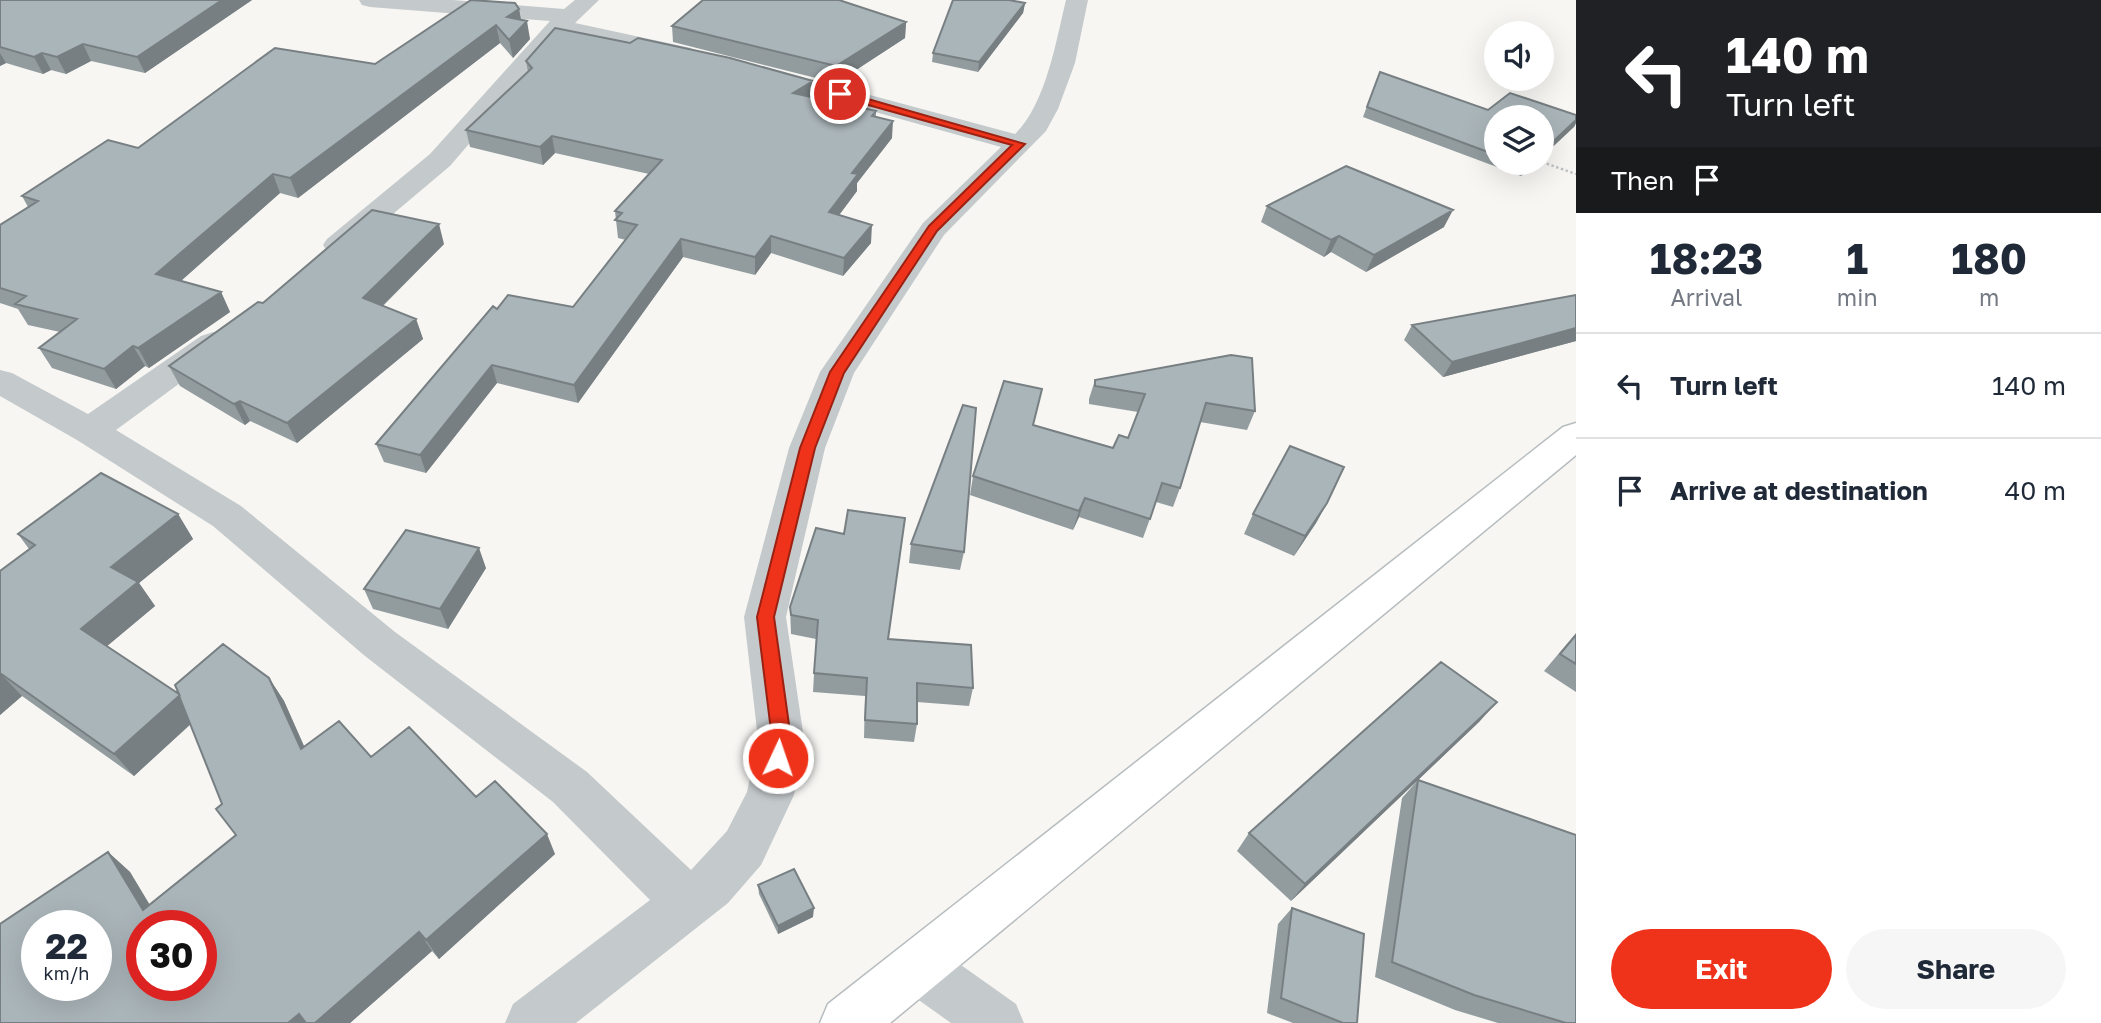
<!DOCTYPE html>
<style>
body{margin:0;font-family:"Golos Text",sans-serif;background:#f6f6f7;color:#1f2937;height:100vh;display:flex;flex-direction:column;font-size:26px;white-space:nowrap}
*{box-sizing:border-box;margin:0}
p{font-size:23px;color:#747a83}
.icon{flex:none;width:38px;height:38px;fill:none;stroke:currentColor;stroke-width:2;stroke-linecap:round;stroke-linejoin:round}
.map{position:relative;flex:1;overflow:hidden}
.sheet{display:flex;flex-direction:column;background:#fff;width:525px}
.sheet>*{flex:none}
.hud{background:#202124;color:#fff;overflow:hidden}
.buttons{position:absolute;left:1484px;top:21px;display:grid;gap:14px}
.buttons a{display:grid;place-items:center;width:70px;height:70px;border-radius:50%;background:#fff;box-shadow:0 7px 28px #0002;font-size:35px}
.speed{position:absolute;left:21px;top:910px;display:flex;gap:14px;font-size:35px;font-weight:700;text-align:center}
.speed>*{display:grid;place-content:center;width:91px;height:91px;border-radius:50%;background:#fff;box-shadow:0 7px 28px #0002;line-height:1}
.speed small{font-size:18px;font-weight:400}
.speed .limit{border:10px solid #d22;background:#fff;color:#111}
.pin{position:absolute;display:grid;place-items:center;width:60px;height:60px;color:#fff;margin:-30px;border:4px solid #fff;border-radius:50%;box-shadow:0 2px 7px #0007}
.me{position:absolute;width:77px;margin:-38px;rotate:3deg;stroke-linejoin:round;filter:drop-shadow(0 0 5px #0008)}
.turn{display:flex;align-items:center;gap:24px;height:147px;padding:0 35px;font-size:32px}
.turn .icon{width:91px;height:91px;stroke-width:2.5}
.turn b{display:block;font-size:49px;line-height:60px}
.then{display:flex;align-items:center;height:66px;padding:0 35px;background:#0003;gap:14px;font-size:26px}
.eta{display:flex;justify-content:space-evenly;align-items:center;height:119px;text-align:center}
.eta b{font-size:42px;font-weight:700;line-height:49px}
.primary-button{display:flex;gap:14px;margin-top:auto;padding:14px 35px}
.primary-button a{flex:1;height:80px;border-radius:42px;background:#ef331b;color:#fff;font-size:28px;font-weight:700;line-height:80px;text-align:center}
.primary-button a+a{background:#f6f6f7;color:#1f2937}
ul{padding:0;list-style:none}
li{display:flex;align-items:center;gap:21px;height:105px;padding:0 35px;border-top:2px solid #e0e1e3}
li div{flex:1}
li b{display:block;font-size:26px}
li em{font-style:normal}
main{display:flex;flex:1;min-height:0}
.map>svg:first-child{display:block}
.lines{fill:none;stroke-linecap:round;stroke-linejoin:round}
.major-casing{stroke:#b7bcbf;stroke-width:3}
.path{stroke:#bfc2c4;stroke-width:2.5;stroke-dasharray:2.5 2.5;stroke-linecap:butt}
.minor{fill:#c4c9cb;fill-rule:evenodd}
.major{fill:#fff;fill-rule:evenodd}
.wall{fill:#929c9f}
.shaded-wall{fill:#777f82}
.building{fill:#aab5b9;stroke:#777f82;stroke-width:2;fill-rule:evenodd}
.route{fill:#ef331b;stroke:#9b2112;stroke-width:2}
</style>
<main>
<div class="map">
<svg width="1576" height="1023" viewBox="0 0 1576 1023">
<rect width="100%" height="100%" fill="#f7f6f3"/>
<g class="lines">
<g class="major-casing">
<path id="major" d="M1576,423V455L890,1023H820L828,1004L1563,427Z"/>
</g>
<path class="path" d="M1542,162L1576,174"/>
<path class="minor" d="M359,0H453L564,9L575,0H599L575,23L691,48L695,53L691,58L683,60L563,34L450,166L349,251L338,254L327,251L323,245L327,239L430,154L550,21L370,7L362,5Z
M1066,0H1088L1075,63L1058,109L1046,131L944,235L854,373L825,448L786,617L804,739L794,795L761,865L728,903L576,1023H505L513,1004L650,900L553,802L365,656L213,526L77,440L0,396V370L12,373L88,414L201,336L213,332L225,336L230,343L225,350L116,430L241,506L395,632L587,772L691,870L727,831L747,792L758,739L744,617L789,448L820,372L923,223L1001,147L753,78L750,73L753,68L762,66L1015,134C1046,104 1056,41 1066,0Z
M918,940L937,948L1016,1004L1024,1023H951L899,986L891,967L899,948Z"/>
<use href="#major" class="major"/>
</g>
<path class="wall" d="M0,0H252L145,73L91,61L66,74L51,70L43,74L6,63L0,66Z
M1025,3L1023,13L978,72L932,62L933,53Z
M519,9L521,20L530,39L513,58L500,43L298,198L280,193L181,281L221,292L230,312L149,368L145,366L116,389L52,368L39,348L60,332L28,325L18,309L0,303V225L28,207L22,196L138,148L375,64Z
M906,22L905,38L836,83L673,42L672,26Z
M526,61L813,97L876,111V117L892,138L857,183V191L839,215L871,243L843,276L771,253L755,275L683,257L578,403L497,383L426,473L384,462L376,444L497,309L573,307L626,240L618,238L615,211L649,174L555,153L543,165L470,147L466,130L528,72Z
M1376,82L1488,110L1576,115V123L1574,127L1496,117V163H1535L1521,176L1363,117Z
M1267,206L1444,227L1366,272L1331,252L1324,257L1261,222Z
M444,244L383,306L416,319L423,339L297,443L250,421L245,425L180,386L169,366L263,303Z
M1576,295V341L1443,377L1404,340L1412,325Z
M1095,380L1255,411L1247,430L1200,422L1180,488L1173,507L1156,502L1143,538L1079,517L1073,530L970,495L973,476L1033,425L1113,448L1128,438L1138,412L1089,404V399Z
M1327,503L1316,523L1294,556L1244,534L1253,514Z
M178,514L193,539L139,583L155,606L107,646L179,694L269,678L284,701L304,746L371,757L476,797L555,854L439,959L432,951L350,1023H0L108,852L130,872L150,905L236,835L191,724L134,776L22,696L0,715V571L29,549L18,534Z
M911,544L964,552L960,570L909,563Z
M486,568L448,629L373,609L364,589Z
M790,607L889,639L973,688L969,706L917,702V724L914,742L864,738L865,696L813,692L816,639L791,634Z
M1576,633V692L1544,671Z
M1480,721L1291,901L1237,851L1249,833Z
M1418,780L1576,1023H1498L1455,1010L1375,977L1402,798Z
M758,885L813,917L778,934L759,894Z
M1292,908L1357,1023H1293L1267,1013L1278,924Z"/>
<path class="shaded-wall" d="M222,0H252L145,73L137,57Z
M1025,3L1023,13L978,72L979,62Z
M519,9L522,26L507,17Z
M527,21L530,39L513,58L509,40Z
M906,22L905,38L836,83V66Z
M496,25L500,43L298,198L290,178Z
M83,44L91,61L66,74L57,57Z
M0,53L6,63L0,66Z
M42,53L51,70L43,74L34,57Z
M813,81V97L793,93Z
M1576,120V123L1574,127L1542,157V152Z
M893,121L892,138L857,183V191L828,230L829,212L852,173Z
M552,136L555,153L543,165L540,147Z
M1530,163H1535L1521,176L1527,166Z
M273,174L280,193L166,294L156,274Z
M1453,210L1444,227L1366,272L1374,255Z
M439,224L444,244L370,318L363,298Z
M872,225L871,243L843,276L844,258Z
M771,236V253L755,275V257Z
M1339,236L1331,252L1324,257L1331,240Z
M681,239L683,257L578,403L574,385Z
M221,292L230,312L149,368L138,348Z
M416,319L423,339L297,443L287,423Z
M1576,328V341L1443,377L1452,362Z
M133,346L145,366L116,389L104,369Z
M492,365L497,383L426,473L420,455Z
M240,401L250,421L245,425L234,404Z
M1085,498L1079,517L1073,530L1079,511Z
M1327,503L1316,523L1294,556L1305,536Z
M178,514L193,539L139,583L155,606L100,652L81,629L111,567Z
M479,548L486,568L448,629L440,609Z
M0,673L22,696L0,715Z
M269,678L284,701L315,771L301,749Z
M179,696L197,718L134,776L114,754Z
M1497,702L1480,721L1291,901L1305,884Z
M547,834L555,854L439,959L426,940Z
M108,852L130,872L162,926L143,910Z
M814,908L813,917L778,934V926Z
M419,932L432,951L350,1023H315Z
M299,1014L308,1023H288Z"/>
<path class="building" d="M0,0H222L137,57L83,44L57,57L42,53L34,57L0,47Z
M471,0L515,3L519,9L507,17L527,21L509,40L496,25L290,178L273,174L156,274L221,292L138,348L133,346L104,369L39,348L77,319L15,304L26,296L0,288V225L38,201L22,196L108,140L138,148L275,48L375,64Z
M703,0H839L906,22L836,66L672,26Z
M953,0H1009L1025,3L979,62L933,53Z
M555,28L630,43L638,38L730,58L813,81L793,93L876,111L872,116L893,121L852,173L858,174L829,212L872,225L844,258L771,236L755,257L681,239L574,385L492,365L420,455L376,444L493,306L497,309L508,295L573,307L637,225L615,220L622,213L615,211L662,160L552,136L540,147L466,130L532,68L526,61Z
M1380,72L1488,110L1510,93L1576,115V120L1542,152V117H1496V155L1367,107Z
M1519,163H1530L1527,166Z
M1346,166L1453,210L1374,255L1339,236L1331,240L1267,206Z
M372,210L439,224L363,298L416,319L287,423L240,401L234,404L169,366L258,302L263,303Z
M1576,295V328L1452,362L1412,325Z
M1231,355L1252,358L1255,411L1206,403L1180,488L1162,483L1150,519L1085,498L1079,511L973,476L1004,381L1042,389L1033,425L1113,448L1119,435L1128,438L1145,394L1095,386V380Z
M963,405L976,408L964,552L911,544Z
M1290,446L1344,467L1327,503L1305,536L1253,514Z
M101,473L178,514L111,567L138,582L81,629L179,694L175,685L223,644L269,678L301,749L339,721L371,757L409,727L476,797L495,781L547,834L426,940L419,932L315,1023H306L299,1014L288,1023H0V924L108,852L143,910L236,835L216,809L222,804L179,696L114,754L0,673V571L35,545L18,534ZM37,926H96V985H37ZM142,926H201V985H142Z
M848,510L905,518L888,639L971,645L973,688L917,683V724L865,720L867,678L814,673L818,620L791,615L790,607L816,528L844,534Z
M406,530L479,548L440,609L364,589Z
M1576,635V664L1560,654Z
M1441,662L1497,702L1305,884L1249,833Z
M1418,780L1576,835V1023H1566L1474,995L1392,962Z
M794,869L814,908L778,926L758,885Z
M1292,908L1364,934L1357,1023H1343L1281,998Z"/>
<path class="route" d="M840,91L1025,144L937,231L844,373L815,448L774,617L791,739L784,764L778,767L771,764L768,758L772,739L757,617L800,448L830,372L929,226L1012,145L836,96L834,94Z"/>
</svg>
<div class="buttons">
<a><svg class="icon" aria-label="sound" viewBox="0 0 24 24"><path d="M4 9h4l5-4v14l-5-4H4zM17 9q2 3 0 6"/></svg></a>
<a><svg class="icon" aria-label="layers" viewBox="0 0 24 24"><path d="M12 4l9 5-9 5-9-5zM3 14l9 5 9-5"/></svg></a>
</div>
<div class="speed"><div>22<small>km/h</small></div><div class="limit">30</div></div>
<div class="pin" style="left:840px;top:94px;background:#d93025"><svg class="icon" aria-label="arrive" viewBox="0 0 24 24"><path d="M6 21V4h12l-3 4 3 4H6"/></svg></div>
<svg class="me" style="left:778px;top:758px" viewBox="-20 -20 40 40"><circle r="17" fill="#ef331b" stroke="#fff" stroke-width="3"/><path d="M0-11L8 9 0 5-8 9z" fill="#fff"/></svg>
</div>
<section class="sheet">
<div class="hud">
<div class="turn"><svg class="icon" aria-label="left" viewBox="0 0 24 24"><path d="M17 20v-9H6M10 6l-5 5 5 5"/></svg><div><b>140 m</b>Turn left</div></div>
<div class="then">Then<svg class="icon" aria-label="arrive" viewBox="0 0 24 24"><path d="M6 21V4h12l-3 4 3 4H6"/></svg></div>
</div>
<div class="eta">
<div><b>18:23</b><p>Arrival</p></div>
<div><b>1</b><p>min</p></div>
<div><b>180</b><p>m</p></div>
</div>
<ul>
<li><svg class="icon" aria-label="left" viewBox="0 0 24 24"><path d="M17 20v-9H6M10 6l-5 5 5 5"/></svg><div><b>Turn left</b></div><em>140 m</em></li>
<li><svg class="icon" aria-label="arrive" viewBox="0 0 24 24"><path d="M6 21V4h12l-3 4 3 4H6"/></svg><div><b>Arrive at destination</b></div><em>40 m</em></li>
</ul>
<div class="primary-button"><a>Exit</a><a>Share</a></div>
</section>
</main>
